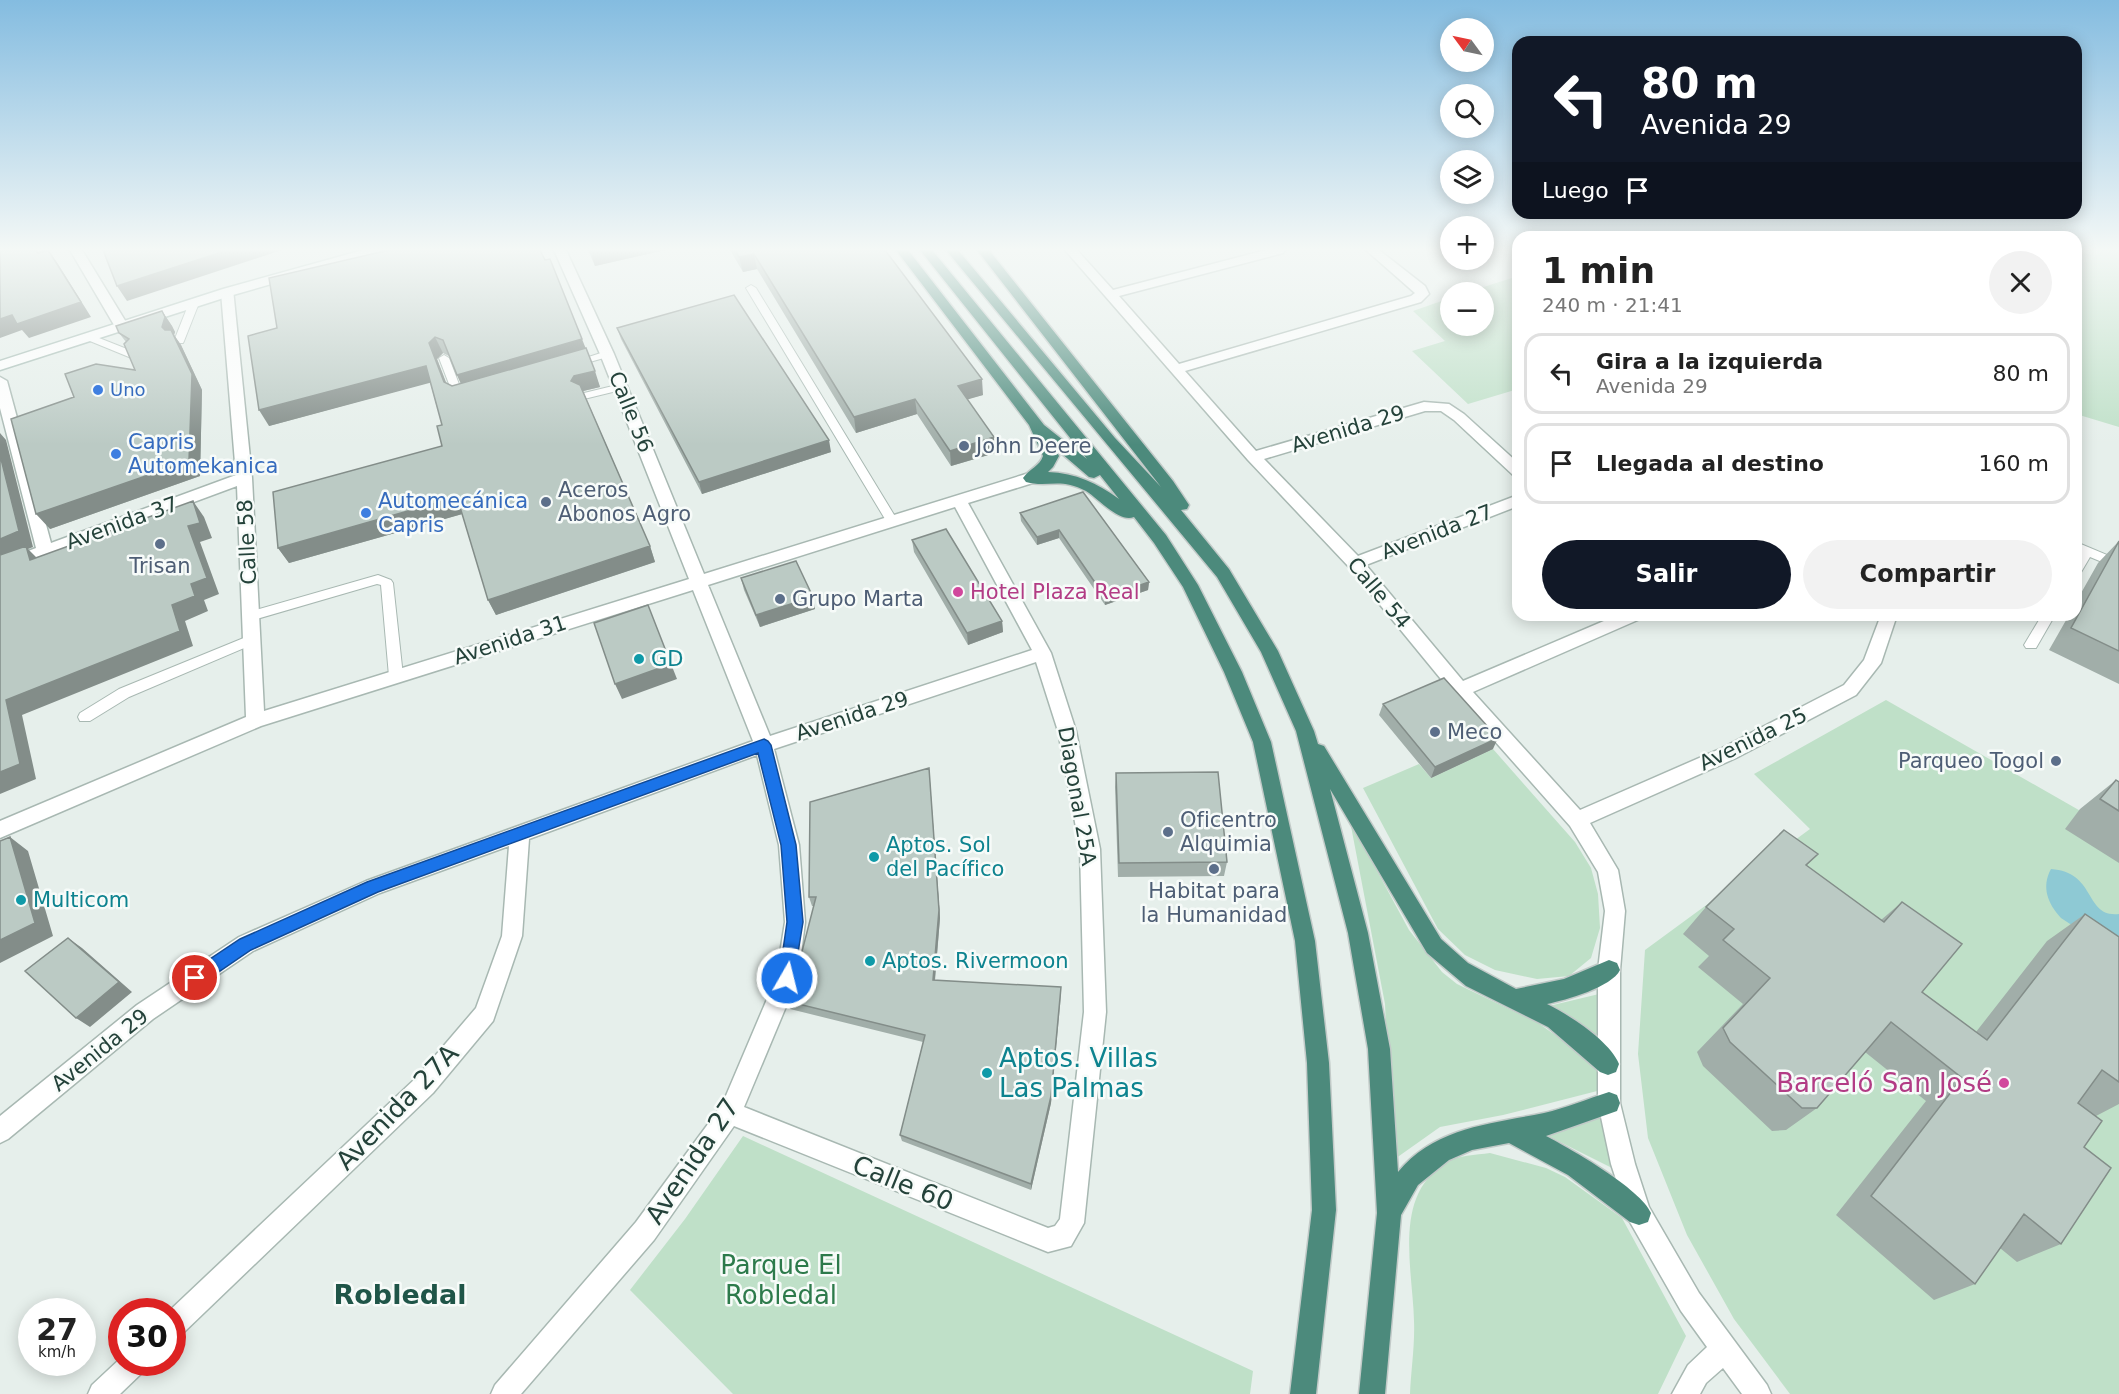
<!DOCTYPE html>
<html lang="es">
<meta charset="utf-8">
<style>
body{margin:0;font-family:"DejaVu Sans",sans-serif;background:#f2f2f2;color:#222;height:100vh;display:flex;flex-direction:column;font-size:22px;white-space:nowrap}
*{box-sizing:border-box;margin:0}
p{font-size:20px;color:#767676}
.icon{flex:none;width:33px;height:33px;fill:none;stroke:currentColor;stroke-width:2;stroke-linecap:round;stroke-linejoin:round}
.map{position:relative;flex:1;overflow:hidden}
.side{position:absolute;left:1512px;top:231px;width:570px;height:390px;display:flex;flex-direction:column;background:#fff;border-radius:18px;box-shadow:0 3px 15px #0003}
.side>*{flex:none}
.top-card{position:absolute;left:1512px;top:36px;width:570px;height:183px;border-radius:18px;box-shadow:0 3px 15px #0003;background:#111827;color:#fff;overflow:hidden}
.needle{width:39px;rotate:303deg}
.controls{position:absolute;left:1440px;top:18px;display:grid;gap:12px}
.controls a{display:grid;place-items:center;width:54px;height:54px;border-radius:50%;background:#fff;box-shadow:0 3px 15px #0003;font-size:30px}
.speed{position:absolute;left:18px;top:1298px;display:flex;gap:12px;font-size:30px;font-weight:700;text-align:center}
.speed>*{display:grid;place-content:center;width:78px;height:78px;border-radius:50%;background:#fff;box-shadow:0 3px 15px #0003;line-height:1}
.speed small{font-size:15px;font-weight:400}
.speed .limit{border:9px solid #d22;background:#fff;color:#111}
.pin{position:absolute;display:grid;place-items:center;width:51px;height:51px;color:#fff;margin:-26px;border:3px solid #fff;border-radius:50%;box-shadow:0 2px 6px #0007}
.me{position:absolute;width:66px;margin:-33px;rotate:8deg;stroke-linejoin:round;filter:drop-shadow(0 0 4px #0008)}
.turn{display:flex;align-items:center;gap:21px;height:126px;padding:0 30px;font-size:27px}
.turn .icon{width:78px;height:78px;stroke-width:2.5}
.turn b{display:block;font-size:42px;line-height:51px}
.then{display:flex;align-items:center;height:57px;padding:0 30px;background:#0003;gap:12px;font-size:22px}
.round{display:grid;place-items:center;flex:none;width:63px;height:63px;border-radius:32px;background:#f2f2f2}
.overview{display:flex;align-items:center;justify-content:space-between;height:102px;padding:0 30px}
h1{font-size:36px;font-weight:600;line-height:45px}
.cta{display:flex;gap:12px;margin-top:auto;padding:12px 30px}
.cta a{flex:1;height:69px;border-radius:36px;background:#111827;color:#fff;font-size:24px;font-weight:600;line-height:69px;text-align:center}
.cta a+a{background:#f2f2f2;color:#222}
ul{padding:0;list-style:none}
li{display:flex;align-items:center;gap:18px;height:81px;margin:0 12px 9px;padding:0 18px;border:3px solid #e0e0e0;border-radius:18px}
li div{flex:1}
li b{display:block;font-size:22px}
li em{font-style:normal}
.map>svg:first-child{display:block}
.green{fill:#bfe0c8}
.water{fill:#8ec9d4}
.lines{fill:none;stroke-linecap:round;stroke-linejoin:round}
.service-casing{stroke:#a8b8b2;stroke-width:2}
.minor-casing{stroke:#a8b8b2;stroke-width:3}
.secondary-casing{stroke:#a4bbb3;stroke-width:3}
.trunk-casing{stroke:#c2cac8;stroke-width:3}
.service{fill:#fff;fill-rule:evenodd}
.minor{fill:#fff;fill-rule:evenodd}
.secondary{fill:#fff;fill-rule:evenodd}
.trunk{fill:#4c8a7c;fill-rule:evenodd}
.wall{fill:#a1aea9;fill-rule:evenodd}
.shaded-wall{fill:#838d89}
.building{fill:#bbcac4;stroke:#838d89;stroke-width:1.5}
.route{fill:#1a73e8;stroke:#114b97;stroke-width:1.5}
.shop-dot{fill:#3f7fe0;stroke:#f7fbf9;stroke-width:2}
.service-dot{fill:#5c6f8a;stroke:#f7fbf9;stroke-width:2}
.hotel-dot{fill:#d1479c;stroke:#f7fbf9;stroke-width:2}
.culture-dot{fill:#0f9aa8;stroke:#f7fbf9;stroke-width:2}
.labels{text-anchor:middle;stroke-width:5;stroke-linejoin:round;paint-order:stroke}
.far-shop-label{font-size:18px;fill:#366cbe;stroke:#f7fbf9;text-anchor:start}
.street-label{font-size:21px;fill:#24423a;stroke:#f7fbf9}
.shop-label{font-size:21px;fill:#366cbe;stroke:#f7fbf9;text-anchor:start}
.service-label{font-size:21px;fill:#4e5e75;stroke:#f7fbf9;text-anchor:start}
.hotel-label{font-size:21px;fill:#b23c85;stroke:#f7fbf9;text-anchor:start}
.culture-label{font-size:21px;fill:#0d838f;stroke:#f7fbf9;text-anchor:start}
.near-culture-label{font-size:26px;fill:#0d838f;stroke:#f7fbf9;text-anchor:start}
.near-hotel-label{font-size:26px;fill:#b23c85;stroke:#f7fbf9;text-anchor:end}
.near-street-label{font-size:26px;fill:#24423a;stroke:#f7fbf9}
.near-park-label{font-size:26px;fill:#2d7a4b;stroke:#f7fbf9}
.near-neighbourhood-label{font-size:27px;font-weight:bold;fill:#1f5548;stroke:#f7fbf9}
</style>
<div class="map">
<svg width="2119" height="1394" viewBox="0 0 2119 1394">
<rect width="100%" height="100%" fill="#e6efeb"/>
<path class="green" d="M2076,250H2119V427L2076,414Z
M1518,276V389L1468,404L1412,351L1445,341L1413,311L1450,298V326H1484V292H1468Z
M1886,700L2119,833V1394H1790L1734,1319L1687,1235L1648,1138L1638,1054L1645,950L1810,829L1754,774Z
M1493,749L1575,842L1591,868L1598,894L1600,928L1591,958L1569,976L1537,979L1495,970L1465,955L1438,929L1363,788L1419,764L1431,778Z
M1350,821L1409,930L1442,972L1457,984L1538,1023L1568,1044L1597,1071L1601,1090L1503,1115L1440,1127L1392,1161L1385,1004Z
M1599,994L1598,1042L1549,1006Z
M1602,1115L1604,1134L1614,1169L1538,1131Z
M743,1136L1253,1371L1250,1394H733L630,1290L685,1219Z
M1490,1153L1546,1168L1565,1177L1622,1218L1686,1336L1658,1394H1410C1411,1370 1415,1345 1414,1321C1413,1270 1392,1195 1446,1163C1458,1155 1476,1155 1490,1153Z"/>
<path class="water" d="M2051,869C2097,872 2084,918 2119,914V956L2061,918C2048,904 2041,887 2051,869Z"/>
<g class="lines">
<g class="service-casing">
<path id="service" d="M751,285L756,288L896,518L898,521L896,524H888L746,288Z
M194,300L199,303L184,341L183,343H175L174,341L189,303Z
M89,334L137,353L138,355L133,358L129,357L85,339V335Z
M607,351L611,352V356L572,367L567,364Z
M444,355L449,358L462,392L468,393V397L459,400L454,397L439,358Z
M621,384L626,387L625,389L584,399L579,396L580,394Z
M2076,542L2119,560V569L2090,557L2080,574L2076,575V561L2081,553L2076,551Z
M378,575L391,580L393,583L403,676L396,681L389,676L381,585L377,584L250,621L244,616L245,613Z
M2042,615H2055L2036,648H2026L2024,645Z
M251,635L256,637L257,640L256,643L129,697L90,721H80L78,717L80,713L119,689Z"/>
</g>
<g class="minor-casing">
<path id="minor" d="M70,250H82L129,327L127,330H117Z
M554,250H566L614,354L704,574L1026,474L1031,473L1039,478L1036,482L968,503L1051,653L1076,731L1100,849L1106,1012L1084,1223L1071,1246L1048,1252L734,1126L654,1240L521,1394H491L495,1385L636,1222L722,1105L776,978L785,922L779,845L757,755L529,839L522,936L493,1021L433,1093L181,1335L172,1339V1311H169L417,1077L476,1008L502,936L509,846L380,893L253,951L153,1019L8,1139L0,1143V1116L137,1005L239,937L366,881L753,741L693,590L261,726L0,838V821L246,717L237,486L0,574V562L36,548L0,408V377L7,381L51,543L236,475L221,292L228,288L233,289L252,478L264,711L689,579L600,354ZM955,507L1032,650L770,736L708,585ZM1036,662L1058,731L1080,849L1084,1012L1060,1219L1055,1226L1048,1228L744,1107L798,978L805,922L799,845L774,749Z
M1065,250H1077L1113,290L1266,250H1285L1283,253L1119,296L1179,364L1411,296L1415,293L1366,250H1379L1425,286L1429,294L1421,302L1185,371L1256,451L1424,402L1449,404L1464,414L1518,463V476L1513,475L1454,420L1441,411H1425L1264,459L1358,556L1518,495V506L1366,565L1463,681L1618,615H1642L1640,619L1473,692L1580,810L1722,748L1844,685L1864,660L1881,615H1897L1881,663L1856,695L1736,758L1590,823L1618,870L1625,911L1620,970V1103L1635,1164L1649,1207L1699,1293L1767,1385L1771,1394H1742L1723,1368L1706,1383L1700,1394H1672L1688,1365L1707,1347L1681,1311L1630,1222L1611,1164L1598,1103V970L1605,911L1598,872L1570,826L1454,695L1349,567L1248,460Z
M122,1357V1362H148L144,1371L120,1394H88L92,1385Z"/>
</g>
<g class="secondary-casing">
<path id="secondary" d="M363,250H381L379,253L233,295L0,370V361L223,289Z"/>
</g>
<g class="trunk-casing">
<path id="trunk" d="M896,250H908L1044,425L1087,459L920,250H932L1166,535L1198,585L1242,672L1271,742L1315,941L1329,1063L1336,1210L1316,1394H1290L1312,1210L1307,1063L1295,941L1253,742L1224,672L1183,587L1154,543L1134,517C1119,523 1099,499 1086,491C1060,477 1048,488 1026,482L1023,478C1029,469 1040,466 1043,456L1029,425ZM1054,447L1089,477L1094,478L1100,475L1119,499C1097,483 1076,473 1048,472L1053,467L1059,456Z
M946,250H958L1115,438L1161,487L977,250H989L1173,481L1189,505L1187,509L1181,510L1229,569L1278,651L1314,731L1318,744L1324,746L1441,939L1468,963L1516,989L1564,979L1609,960L1617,963L1620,970C1612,987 1566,1000 1547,1004C1569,1015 1610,1041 1619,1064L1616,1072L1608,1075L1600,1072L1548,1027L1466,986L1427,953L1330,789L1368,933L1390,1049L1398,1172C1435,1127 1491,1124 1544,1113C1566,1108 1587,1099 1609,1092L1617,1095L1620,1103L1617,1111L1546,1136C1571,1149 1641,1189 1651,1213L1648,1222L1639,1225L1630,1222L1568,1175L1509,1143L1472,1150L1449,1160L1418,1185L1401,1215L1385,1394H1359L1377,1213L1368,1049L1348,933L1296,731L1261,652L1217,577Z"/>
</g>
<use href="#service" class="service"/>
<use href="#minor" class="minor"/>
<use href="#secondary" class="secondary"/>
<use href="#trunk" class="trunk"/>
</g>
<path class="wall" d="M389,250L585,348L600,387L583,391L650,546L655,562L496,615L488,600L462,514L289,563L278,548L442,446V425L430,382L269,426L277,328ZM443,353L449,356L461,384L452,386L446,383L437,359Z
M588,250H665L595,266Z
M730,250H885L983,395L967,399L995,453L951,466L917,414L856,433L757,269L743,272Z
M162,311L172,326L175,332L174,335L181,345L202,390L200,476L50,529L74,397L135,370L126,342L119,333Z
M617,328L831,452L702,494L621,339Z
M1083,492L1149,582L1148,590L1105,605L1059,538L1037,545L1021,521L1020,513Z
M912,540L1002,621L1003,632L968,645L914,552Z
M2119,541V684L2049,650L2069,615H2076V602L2098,563Z
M741,578L815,609L760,627L744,590Z
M1976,615H1989L1985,619Z
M1383,704L1493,749L1431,778L1379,715Z
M929,768L940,918L935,981L1061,995L1051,1103L1031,1190L902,1141L900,1135L923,1042L790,1009L786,1001L797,971L814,906H812L809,897Z
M1116,773L1227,862L1224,876L1118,877L1115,787Z
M2116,780L2119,782V863L2065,829L2080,809Z
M1818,854L1806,866L1881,920L1902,902L1922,992L1976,1032L2047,941L2085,914L2119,937V1104L2096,1116L2084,1147L2061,1244L2017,1262L2000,1248L1975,1284L1934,1300L1836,1215L1926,1101L1865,1052L1817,1108L1786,1130L1772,1131L1703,1066L1697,1052L1743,1004L1698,967L1709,956L1683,934L1706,907Z"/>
<path class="shaded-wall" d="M48,250L58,264L91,317L29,338L22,330L0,338V319Z
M228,250H282L127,301L117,286Z
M597,250H665L595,266L590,251Z
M754,254L757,269L743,272L739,257Z
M162,311L172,326L175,332L174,335L181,345L202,390L200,476L50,529L36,514L172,342L162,327Z
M435,337L443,353L437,359L452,398L444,382L429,343Z
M582,339L588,354L464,390L457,375Z
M426,366L433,382L269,426L259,410Z
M595,371L600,387L579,392L571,381L574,376Z
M982,379L983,395L959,402L958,386Z
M915,399L917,414L856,433L854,417Z
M0,433L6,440L33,547L28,549L40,561L0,560Z
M994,437L995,453L951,466L950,451Z
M829,440L831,452L702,494L699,482Z
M457,497L466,513L289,563L278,548Z
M193,501L204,517L212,538L200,542L219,594L204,600L208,611L185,621L193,646L22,715L36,779L0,794V772L6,700L172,605L191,584L188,526Z
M1059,530V538L1037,545V537Z
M650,546L655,562L496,615L488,600Z
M1149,582L1148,590L1105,605V597Z
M813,597L815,609L760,627L756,615Z
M654,621L677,679L622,699L615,684Z
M1002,621L1003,632L968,645L967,633Z
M1498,738L1493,749L1431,778L1435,767Z
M929,768L940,918L934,989L933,980Z
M10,837L28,851L53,936L0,963V940Z
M68,938L82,948L132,992L90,1027L76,1018Z
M1061,987L1051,1103L1031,1190V1184Z"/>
<path class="building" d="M0,250H36L38,253L48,250L81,302L17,324L12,315L0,319Z
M103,250H228L117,286Z
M389,250H540L545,260L550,259L582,339L457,375L443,340L435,337L429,343L444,382L452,386L586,348L595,371L574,376L571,381L580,385L650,546L488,600L457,497L278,548L273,492L442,446L437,426L442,425L426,366L259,410L248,336L277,328L269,278Z
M735,250H885L982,379L958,386L994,437L950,451L915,399L854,417L754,254L739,257Z
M734,295L829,440L699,482L617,328Z
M162,311L165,317L162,327L165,330H171L192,374L189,461L36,514L11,419L74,397L65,374L96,364L135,370L124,344L129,339L119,333L116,326Z
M0,455L19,531L0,539Z
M1083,492L1149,582L1105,597L1059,530L1037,537L1020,513Z
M193,501L200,523L188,526L207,578L191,584L195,596L172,605L180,631L6,700L20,764L0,772V555L26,546L30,560Z
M946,529L1002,621L967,633L912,540Z
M2119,541V651L2071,628Z
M796,561L813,597L756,615L741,578Z
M648,605L671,664L615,684L594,623Z
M1444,678L1498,738L1435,767L1383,704Z
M929,768L939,910L933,980L1061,987L1051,1096L1031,1184L900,1135L925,1035L786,1001L797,971L816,897H809L810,802Z
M1218,772L1227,862L1119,863L1116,773Z
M2116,780L2119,782V811L2100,799Z
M1784,830L1818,854L1806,865L1884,922L1902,902L1962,944L1922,992L1987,1040L2085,914L2119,937V1082L2102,1070L2078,1103L2102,1121L2084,1147L2111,1168L2061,1244L2024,1214L1975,1284L1871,1196L1962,1078L1891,1022L1817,1108H1802L1730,1042L1723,1028L1770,978L1723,940L1734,929L1706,907Z
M10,837L35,923L0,940V841Z
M68,938L119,982L76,1018L25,971Z"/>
<linearGradient id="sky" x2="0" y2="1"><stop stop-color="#84bce0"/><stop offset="0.56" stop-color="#f4f8f6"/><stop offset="1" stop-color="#f4f8f6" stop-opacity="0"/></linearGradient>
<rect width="2119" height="445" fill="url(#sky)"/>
<path class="route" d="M764,739L768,741L771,745L796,845L803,922L793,983L787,985L781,983L779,978L787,922L781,845L758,753L378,892L251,950L201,984L195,986L189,984L187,978L189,973L240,939L367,882Z"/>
<g class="shop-dot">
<circle cx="98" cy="390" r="6"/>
<circle cx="116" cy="454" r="6"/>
<circle cx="366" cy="513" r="6"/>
</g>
<g class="service-dot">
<circle cx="964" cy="446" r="6"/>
<circle cx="546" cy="502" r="6"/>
<circle cx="160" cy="544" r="6"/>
<circle cx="780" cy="599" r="6"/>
<circle cx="1435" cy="732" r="6"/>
<circle cx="2056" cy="761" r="6"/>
<circle cx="1168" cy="832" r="6"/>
<circle cx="1214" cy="869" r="6"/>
</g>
<g class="hotel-dot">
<circle cx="958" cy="592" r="6"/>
<circle cx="2004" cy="1083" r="6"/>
</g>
<g class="culture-dot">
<circle cx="639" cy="659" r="6"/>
<circle cx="874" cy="857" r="6"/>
<circle cx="21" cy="900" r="6"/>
<circle cx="870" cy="961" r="6"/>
<circle cx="987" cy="1073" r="6"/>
</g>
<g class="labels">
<g class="far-shop-label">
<text x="110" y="396">Uno</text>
</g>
<g class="street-label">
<text transform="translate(631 412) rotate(68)" y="7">Calle 56</text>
<text transform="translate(1348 429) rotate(-17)" y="7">Avenida 29</text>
<text transform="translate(122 523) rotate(-20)" y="7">Avenida 37</text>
<text transform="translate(1437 532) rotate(-21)" y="7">Avenida 27</text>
<text transform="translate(247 542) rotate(-93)" y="7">Calle 58</text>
<text transform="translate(1379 593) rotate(50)" y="7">Calle 54</text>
<text transform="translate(510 640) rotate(-18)" y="7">Avenida 31</text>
<text transform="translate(852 716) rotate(-18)" y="7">Avenida 29</text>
<text transform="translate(1753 739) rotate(-26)" y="7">Avenida 25</text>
<text transform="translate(1077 796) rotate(80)" y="7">Diagonal 25A</text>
<text transform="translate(100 1050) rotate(-39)" y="7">Avenida 29</text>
</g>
<g class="shop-label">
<text x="128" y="449">Capris<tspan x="128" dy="24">Automekanica</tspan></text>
<text x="378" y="508">Automecánica<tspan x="378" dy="24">Capris</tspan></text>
</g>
<g class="service-label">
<text x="976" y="453">John Deere</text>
<text x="558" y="497">Aceros<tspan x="558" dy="24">Abonos Agro</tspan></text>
<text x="160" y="573" text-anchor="middle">Trisan</text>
<text x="792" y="606">Grupo Marta</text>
<text x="1447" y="739">Meco</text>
<text x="2044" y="768" text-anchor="end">Parqueo Togol</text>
<text x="1180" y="827">Oficentro<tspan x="1180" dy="24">Alquimia</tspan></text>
<text x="1214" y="898" text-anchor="middle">Habitat para<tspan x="1214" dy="24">la Humanidad</tspan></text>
</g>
<g class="hotel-label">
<text x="970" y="599">Hotel Plaza Real</text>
</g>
<g class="culture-label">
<text x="651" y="666">GD</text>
<text x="886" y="852">Aptos. Sol<tspan x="886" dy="24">del Pacífico</tspan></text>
<text x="33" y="907">Multicom</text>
<text x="882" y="968">Aptos. Rivermoon</text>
</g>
<g class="near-culture-label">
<text x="999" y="1067">Aptos. Villas<tspan x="999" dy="30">Las Palmas</tspan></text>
</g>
<g class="near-hotel-label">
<text x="1992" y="1092">Barceló San José</text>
</g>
<g class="near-street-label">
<text transform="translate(397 1107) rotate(-46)" y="9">Avenida 27A</text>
<text transform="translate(692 1161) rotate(-56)" y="9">Avenida 27</text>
<text transform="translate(903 1183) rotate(22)" y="9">Calle 60</text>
</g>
<g class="near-park-label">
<text x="781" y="1274">Parque El<tspan x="781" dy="30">Robledal</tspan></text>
</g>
<g class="near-neighbourhood-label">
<text x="400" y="1304">Robledal</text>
</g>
</g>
</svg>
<div class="controls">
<a><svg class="needle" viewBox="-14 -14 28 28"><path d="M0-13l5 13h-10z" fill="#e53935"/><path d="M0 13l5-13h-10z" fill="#767676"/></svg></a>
<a><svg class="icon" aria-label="search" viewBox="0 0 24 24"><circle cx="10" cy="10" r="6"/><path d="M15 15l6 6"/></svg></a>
<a><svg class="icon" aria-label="layers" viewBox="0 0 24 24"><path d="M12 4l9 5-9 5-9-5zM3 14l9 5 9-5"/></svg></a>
<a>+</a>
<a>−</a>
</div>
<div class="speed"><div>27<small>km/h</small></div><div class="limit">30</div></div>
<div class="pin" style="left:195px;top:978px;background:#d93025"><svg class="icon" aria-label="arrive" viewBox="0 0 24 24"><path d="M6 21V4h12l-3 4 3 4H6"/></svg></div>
<svg class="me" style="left:787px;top:978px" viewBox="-20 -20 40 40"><circle r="17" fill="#1a73e8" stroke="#fff" stroke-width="3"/><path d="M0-11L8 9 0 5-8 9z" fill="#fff"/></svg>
<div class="top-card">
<div class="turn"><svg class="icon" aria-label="left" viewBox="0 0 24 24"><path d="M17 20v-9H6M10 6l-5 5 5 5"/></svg><div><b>80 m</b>Avenida 29</div></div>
<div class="then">Luego<svg class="icon" aria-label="arrive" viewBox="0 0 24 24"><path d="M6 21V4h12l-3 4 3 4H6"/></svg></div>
</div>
<section class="side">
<div class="overview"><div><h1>1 min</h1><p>240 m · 21:41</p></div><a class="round"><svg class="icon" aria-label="close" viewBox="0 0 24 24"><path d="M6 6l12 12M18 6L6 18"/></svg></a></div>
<ul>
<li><svg class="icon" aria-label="left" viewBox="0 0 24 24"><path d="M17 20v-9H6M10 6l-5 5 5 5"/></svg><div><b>Gira a la izquierda</b><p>Avenida 29</p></div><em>80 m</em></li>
<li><svg class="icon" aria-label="arrive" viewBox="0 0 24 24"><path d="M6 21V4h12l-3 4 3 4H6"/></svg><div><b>Llegada al destino</b></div><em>160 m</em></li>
</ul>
<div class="cta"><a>Salir</a><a>Compartir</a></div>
</section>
</div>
